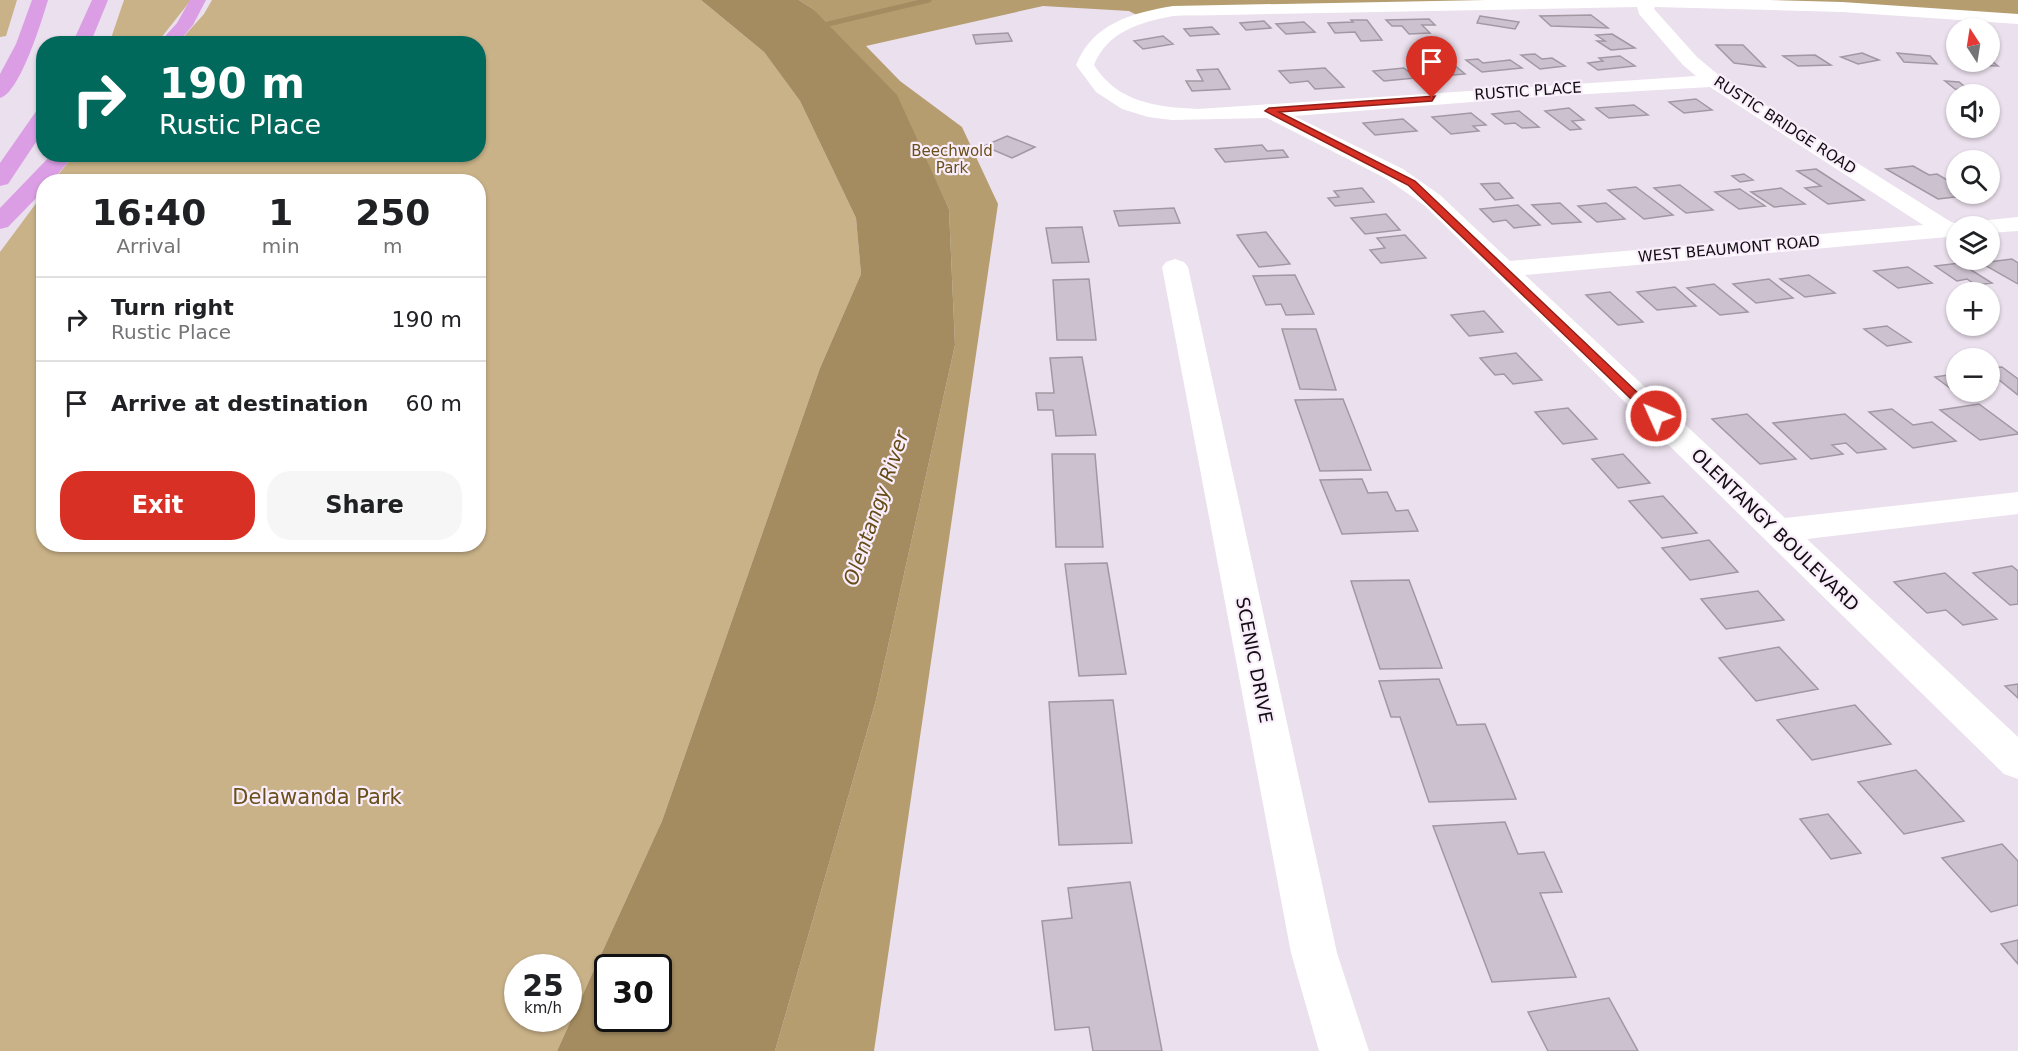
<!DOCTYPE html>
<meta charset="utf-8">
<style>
body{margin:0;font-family:"DejaVu Sans",sans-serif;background:#f6f6f6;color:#202124;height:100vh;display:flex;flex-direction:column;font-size:22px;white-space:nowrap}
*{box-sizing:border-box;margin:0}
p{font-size:20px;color:#757577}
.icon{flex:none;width:33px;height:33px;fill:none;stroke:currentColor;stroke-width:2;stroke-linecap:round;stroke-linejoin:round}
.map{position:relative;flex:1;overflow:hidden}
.side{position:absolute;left:36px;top:174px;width:450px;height:378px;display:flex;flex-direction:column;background:#fff;border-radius:24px;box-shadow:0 2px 4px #0004}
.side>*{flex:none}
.banner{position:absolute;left:36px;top:36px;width:450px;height:126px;border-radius:24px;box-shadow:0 2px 4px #0004;background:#00695c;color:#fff;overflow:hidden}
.needle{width:39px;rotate:348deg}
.tools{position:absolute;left:1946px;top:18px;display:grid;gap:12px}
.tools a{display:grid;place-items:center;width:54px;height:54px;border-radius:50%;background:#fff;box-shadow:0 2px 4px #0004;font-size:30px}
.speed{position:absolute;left:504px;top:954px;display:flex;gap:12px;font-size:30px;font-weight:700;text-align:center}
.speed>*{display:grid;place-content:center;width:78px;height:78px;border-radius:50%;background:#fff;box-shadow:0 2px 4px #0004;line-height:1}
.speed small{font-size:15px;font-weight:400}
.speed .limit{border:3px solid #111;border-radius:9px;background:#fff;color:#111}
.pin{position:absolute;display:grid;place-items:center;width:51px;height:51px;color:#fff;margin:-62px -26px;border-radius:50% 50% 50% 0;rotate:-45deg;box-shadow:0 0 6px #0007}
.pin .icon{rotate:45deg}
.me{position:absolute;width:66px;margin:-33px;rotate:314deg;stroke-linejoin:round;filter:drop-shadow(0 0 4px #0008)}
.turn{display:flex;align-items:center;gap:21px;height:126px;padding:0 24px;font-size:27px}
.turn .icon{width:78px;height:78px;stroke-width:2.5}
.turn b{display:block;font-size:42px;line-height:51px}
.eta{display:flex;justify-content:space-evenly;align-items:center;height:102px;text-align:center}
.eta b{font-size:36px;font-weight:700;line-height:42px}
.button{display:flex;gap:12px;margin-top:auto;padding:12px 24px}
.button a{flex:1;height:69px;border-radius:24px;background:#d93025;color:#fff;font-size:24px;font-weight:700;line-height:69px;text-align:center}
.button a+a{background:#f6f6f6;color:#202124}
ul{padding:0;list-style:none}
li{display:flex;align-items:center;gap:18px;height:84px;padding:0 24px;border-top:2px solid #e0e0e0}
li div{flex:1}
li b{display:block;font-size:22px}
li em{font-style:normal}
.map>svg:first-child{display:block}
.green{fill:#c9b288;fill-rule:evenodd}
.forest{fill:#b59d70}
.water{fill:#a48c60;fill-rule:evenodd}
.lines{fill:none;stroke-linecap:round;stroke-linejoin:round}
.stream{stroke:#a48c60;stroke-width:5}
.building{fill:#ccc1ce;stroke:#a298a4;stroke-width:1.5}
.minor{fill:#fff;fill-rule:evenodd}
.highway{fill:#db9ee5;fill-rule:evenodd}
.route{fill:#d93025;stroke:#8d1f18;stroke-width:1.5}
.labels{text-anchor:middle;stroke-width:4.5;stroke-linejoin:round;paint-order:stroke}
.far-street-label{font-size:15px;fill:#110d11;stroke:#f9edfb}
.far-park-label{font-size:15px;fill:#694f19;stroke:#f9edfb}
.street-label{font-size:18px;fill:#110d11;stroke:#f9edfb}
.water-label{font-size:20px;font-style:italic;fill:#654c15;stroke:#f9edfb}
.near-park-label{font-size:21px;fill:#694f19;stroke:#f9edfb}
</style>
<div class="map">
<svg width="2018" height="1051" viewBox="0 0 2018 1051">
<rect width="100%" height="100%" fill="#ebe0ed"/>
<path class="green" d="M0,0H17L6,36L0,37Z
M124,0H191L157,43L109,44Z
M212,0H701L764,52L800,101L856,218L861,274L820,368L662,821L557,1051H0V252L43,194L44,544H478V182L53,181L74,155L478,154V44L178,43L204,14ZM518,968H568V1018H518Z"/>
<path class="forest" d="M799,0H2018V19L1842,7L1468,6L1141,17L1129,11L1043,6L866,46L900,81L962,127L998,204L874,1051H775L876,700L955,345L949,209L931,171L813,9Z"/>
<path class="water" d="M701,0H799L813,9L897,95L949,209L955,345L876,700L775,1051H557L662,821L820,368L861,274L856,218L800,101L764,52ZM608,968H658V1018H608Z"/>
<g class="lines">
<path class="stream" d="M828,24L929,0"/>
</g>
<path class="building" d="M1591,15L1608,28L1551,26L1540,16Z
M1480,16L1519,22L1515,29L1477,23Z
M1429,19L1435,25H1422L1430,33L1409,34L1402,26H1392L1386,20Z
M1351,20H1367L1382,40L1361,41L1355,32L1335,33L1328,23L1353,22Z
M1264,21L1271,28L1246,30L1240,23Z
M1304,22L1315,32L1286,34L1276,24Z
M1212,27L1219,34L1190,36L1184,29Z
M1008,33L1012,41L976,44L973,35Z
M1612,34L1635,48L1611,50L1597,41H1605L1596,35Z
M1163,36L1173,44L1143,49L1134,41Z
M1716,45H1743L1765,67L1734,63Z
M1862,53L1879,60L1858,64L1841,57Z
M1897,53L1930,56L1937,64L1904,62Z
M1535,54L1542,59L1552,58L1565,66L1540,69L1521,55Z
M1815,55L1831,65L1798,66L1783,56Z
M1620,56L1635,66L1598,70L1588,63L1603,61L1599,58Z
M1478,59L1483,63L1510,60L1522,68L1482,72L1466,60Z
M1989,59L1998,66L1964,65L1960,62H1989Z
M1453,64L1465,74L1431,77L1419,67Z
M1325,68L1344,87L1315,89L1308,81L1290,83L1279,71Z
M1404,68L1416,78L1384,81L1373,71Z
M1218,69L1230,89L1192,91L1186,81H1203L1197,70Z
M1945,81L1959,82L1969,90L1955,89Z
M1696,99L1712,110L1684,113L1669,102Z
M1634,105L1648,115L1609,118L1596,108Z
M1569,108L1584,120L1572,121L1581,129L1570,130L1545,111Z
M1519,111L1539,127L1522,128L1515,123L1505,124L1492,114Z
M1471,113L1486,125L1473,126L1479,131L1451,134L1432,117Z
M1403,119L1417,131L1375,135L1363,123Z
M1007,136L1035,147L1012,158L984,146Z
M1262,145L1267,151L1283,150L1288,157L1225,162L1215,149Z
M1913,166L1929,175L1937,174L1956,185V194L1973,195L1938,199L1886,169Z
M1816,169L1864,200L1828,204L1805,188L1821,186L1797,171Z
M1744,174L1753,180L1740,182L1732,176Z
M1499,183L1513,198L1495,200L1481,184Z
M1680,185L1713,210L1686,213L1654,188Z
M1636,187L1673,215L1644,219L1608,190Z
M1362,188L1374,202L1335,206L1328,198L1339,197L1334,191Z
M1781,188L1805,204L1774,207L1751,192Z
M1740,189L1765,206L1739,209L1715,192Z
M1560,203L1581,222L1552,224L1532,205Z
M1606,203L1625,219L1597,222L1578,206Z
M1518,205L1540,225L1514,228L1506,220L1493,222L1480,209Z
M1174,208L1180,223L1119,226L1114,211Z
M1386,214L1400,230L1365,234L1351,218Z
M1082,227L1089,262L1052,263L1046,228Z
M1266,232L1290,264L1259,267L1237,235Z
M1405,235L1426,258L1381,263L1370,250L1385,248L1377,238Z
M2012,259L2018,263V284L1981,263Z
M1960,263L1992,283L1976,285L1967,279L1957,281L1935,266Z
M1908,267L1932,283L1898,288L1874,271Z
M1295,275L1314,314L1286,315L1281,304L1266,305L1253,276Z
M1809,275L1835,293L1805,297L1780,279Z
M1089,279L1096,340H1057L1053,280Z
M1769,279L1793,298L1756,303L1733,284Z
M1714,284L1748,312L1720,315L1687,288Z
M1675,287L1696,306L1657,310L1637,292Z
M1610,292L1643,322L1618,325L1586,295Z
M1484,311L1503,332L1469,336L1451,315Z
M1887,326L1911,342L1887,346L1864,329Z
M1282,329H1316L1336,390L1300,389Z
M1516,353L1542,380L1513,384L1504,374L1495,375L1480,358Z
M1082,357L1096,435L1056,436L1053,410H1038L1036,393H1054L1050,358Z
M2002,367L2018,379V395L1989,372V368Z
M1948,375L1956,380V388H1950L1935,377Z
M1343,399L1371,470L1320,471L1295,400Z
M1979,404L2018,433V434L1980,440L1940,410Z
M1568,408L1597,439L1563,444L1535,412Z
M1892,409L1913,425L1932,422L1956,441L1913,448L1869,412Z
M1747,414L1796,459L1760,464L1712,419Z
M1845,414L1886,449L1857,453L1846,443L1832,445L1843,454L1811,459L1773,423Z
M1052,454H1095L1103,547H1056Z
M1623,454L1650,483L1618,488L1592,459Z
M1362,479L1368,493L1387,492L1396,511L1408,510L1418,531L1342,534L1320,480Z
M1663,496L1697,533L1662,538L1629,501Z
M1709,540L1738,572L1690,580L1662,548Z
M1107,563L1126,674L1079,676L1065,564Z
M2012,566L2018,571V604L2010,605L1973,573Z
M1945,573L1997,619L1963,625L1946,610L1927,613L1894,582Z
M1409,580L1442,668L1380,669L1351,581Z
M1758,591L1784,620L1726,629L1701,599Z
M1779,647L1818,689L1756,701L1719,658Z
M1439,679L1457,725L1485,724L1516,799L1429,802L1400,717H1391L1379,681Z
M2018,684V698L2005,686Z
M1113,700L1132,843L1059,845L1049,702Z
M1855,705L1891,744L1812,760L1777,720Z
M1916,770L1964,821L1904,834L1858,782Z
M1828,814L1861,853L1831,859L1800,819Z
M1505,822L1518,854L1544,852L1562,892L1540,893L1576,977L1492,982L1433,826Z
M2002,844L2018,861V905L1991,912L1942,858Z
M1130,882L1162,1051H1093L1089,1027L1055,1030L1042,921L1072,918L1068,888Z
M2018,940V964L2001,944Z
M1609,998L1638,1051H1548L1528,1012Z"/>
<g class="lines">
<path class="minor" d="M1486,0H1769L1842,2L2018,14V24L1842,12L1655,7L1654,9L1697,57L1721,77L1951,222L1966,226H1956V236L1947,237L1525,275L1785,518L2018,492V514L1807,539L2018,737V779L2004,774L1424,205L1387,179L1267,118L1172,120L1148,117L1122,109L1096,92L1076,65C1093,23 1132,13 1173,6ZM1637,7L1639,14L1683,65L1696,76L1198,109C1157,107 1118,103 1094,65C1107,32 1140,22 1173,16ZM1710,87L1923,225L1510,261L1440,195L1403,169L1294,116L1536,97Z
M2018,217V231L1989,233V226H1975L1979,221Z
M1175,259L1184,262L1188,267L1337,953L1369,1051H1319L1291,953L1162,267L1166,262Z"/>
<path class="highway" d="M32,0H48C42,20 20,93 0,98V74L16,44Z
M92,0H108L90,44H72Z
M190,0H206L193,25L177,44H158L177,23Z
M44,108V130L8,184L0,186V163L37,110Z
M52,154H75L51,182H44V190L8,227L0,229V208Z"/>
</g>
<path class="route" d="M1435,96L1432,101L1279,112L1415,181L1660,414V419H1652L1408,185L1265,111L1269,108Z"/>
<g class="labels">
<g class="far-street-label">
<text transform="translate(1528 91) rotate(-4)" y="5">RUSTIC PLACE</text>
<text transform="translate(1785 125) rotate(33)" y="5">RUSTIC BRIDGE ROAD</text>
<text transform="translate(1729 249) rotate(-5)" y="5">WEST BEAUMONT ROAD</text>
</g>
<g class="far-park-label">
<text x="952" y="156">Beechwold<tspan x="952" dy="17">Park</tspan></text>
</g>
<g class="street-label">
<text transform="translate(1775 530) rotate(44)" y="6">OLENTANGY BOULEVARD</text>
<text transform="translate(1254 660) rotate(79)" y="6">SCENIC DRIVE</text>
</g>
<g class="water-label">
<text transform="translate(876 508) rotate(-71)" y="7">Olentangy River</text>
</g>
<g class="near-park-label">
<text x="317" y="804">Delawanda Park</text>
</g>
</g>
</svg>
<div class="tools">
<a><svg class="needle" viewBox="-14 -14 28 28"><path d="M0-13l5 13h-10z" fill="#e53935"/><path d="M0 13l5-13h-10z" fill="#757577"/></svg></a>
<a><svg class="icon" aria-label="sound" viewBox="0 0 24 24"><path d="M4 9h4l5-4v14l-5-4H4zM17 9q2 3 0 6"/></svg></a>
<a><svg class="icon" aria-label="search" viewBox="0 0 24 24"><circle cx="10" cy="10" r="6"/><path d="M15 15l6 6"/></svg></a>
<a><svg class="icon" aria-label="layers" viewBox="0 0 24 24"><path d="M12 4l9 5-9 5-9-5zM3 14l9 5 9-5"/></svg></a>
<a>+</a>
<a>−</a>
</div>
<div class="speed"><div>25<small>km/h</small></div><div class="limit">30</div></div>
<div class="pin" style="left:1432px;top:98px;background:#d93025"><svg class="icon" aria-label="arrive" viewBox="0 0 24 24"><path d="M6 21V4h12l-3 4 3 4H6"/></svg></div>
<svg class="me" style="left:1656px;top:416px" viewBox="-20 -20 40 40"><circle r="17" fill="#d93025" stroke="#fff" stroke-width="3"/><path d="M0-11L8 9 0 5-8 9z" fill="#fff"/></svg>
<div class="banner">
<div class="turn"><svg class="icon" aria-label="right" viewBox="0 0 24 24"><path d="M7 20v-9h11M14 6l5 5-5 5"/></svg><div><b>190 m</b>Rustic Place</div></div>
</div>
<section class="side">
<div class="eta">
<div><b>16:40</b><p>Arrival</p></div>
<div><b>1</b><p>min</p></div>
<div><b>250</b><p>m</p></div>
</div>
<ul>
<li><svg class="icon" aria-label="right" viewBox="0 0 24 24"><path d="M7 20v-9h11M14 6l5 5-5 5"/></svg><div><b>Turn right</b><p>Rustic Place</p></div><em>190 m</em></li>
<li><svg class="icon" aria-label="arrive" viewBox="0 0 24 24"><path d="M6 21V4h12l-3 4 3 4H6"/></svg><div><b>Arrive at destination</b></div><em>60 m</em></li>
</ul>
<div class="button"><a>Exit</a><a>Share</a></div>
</section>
</div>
